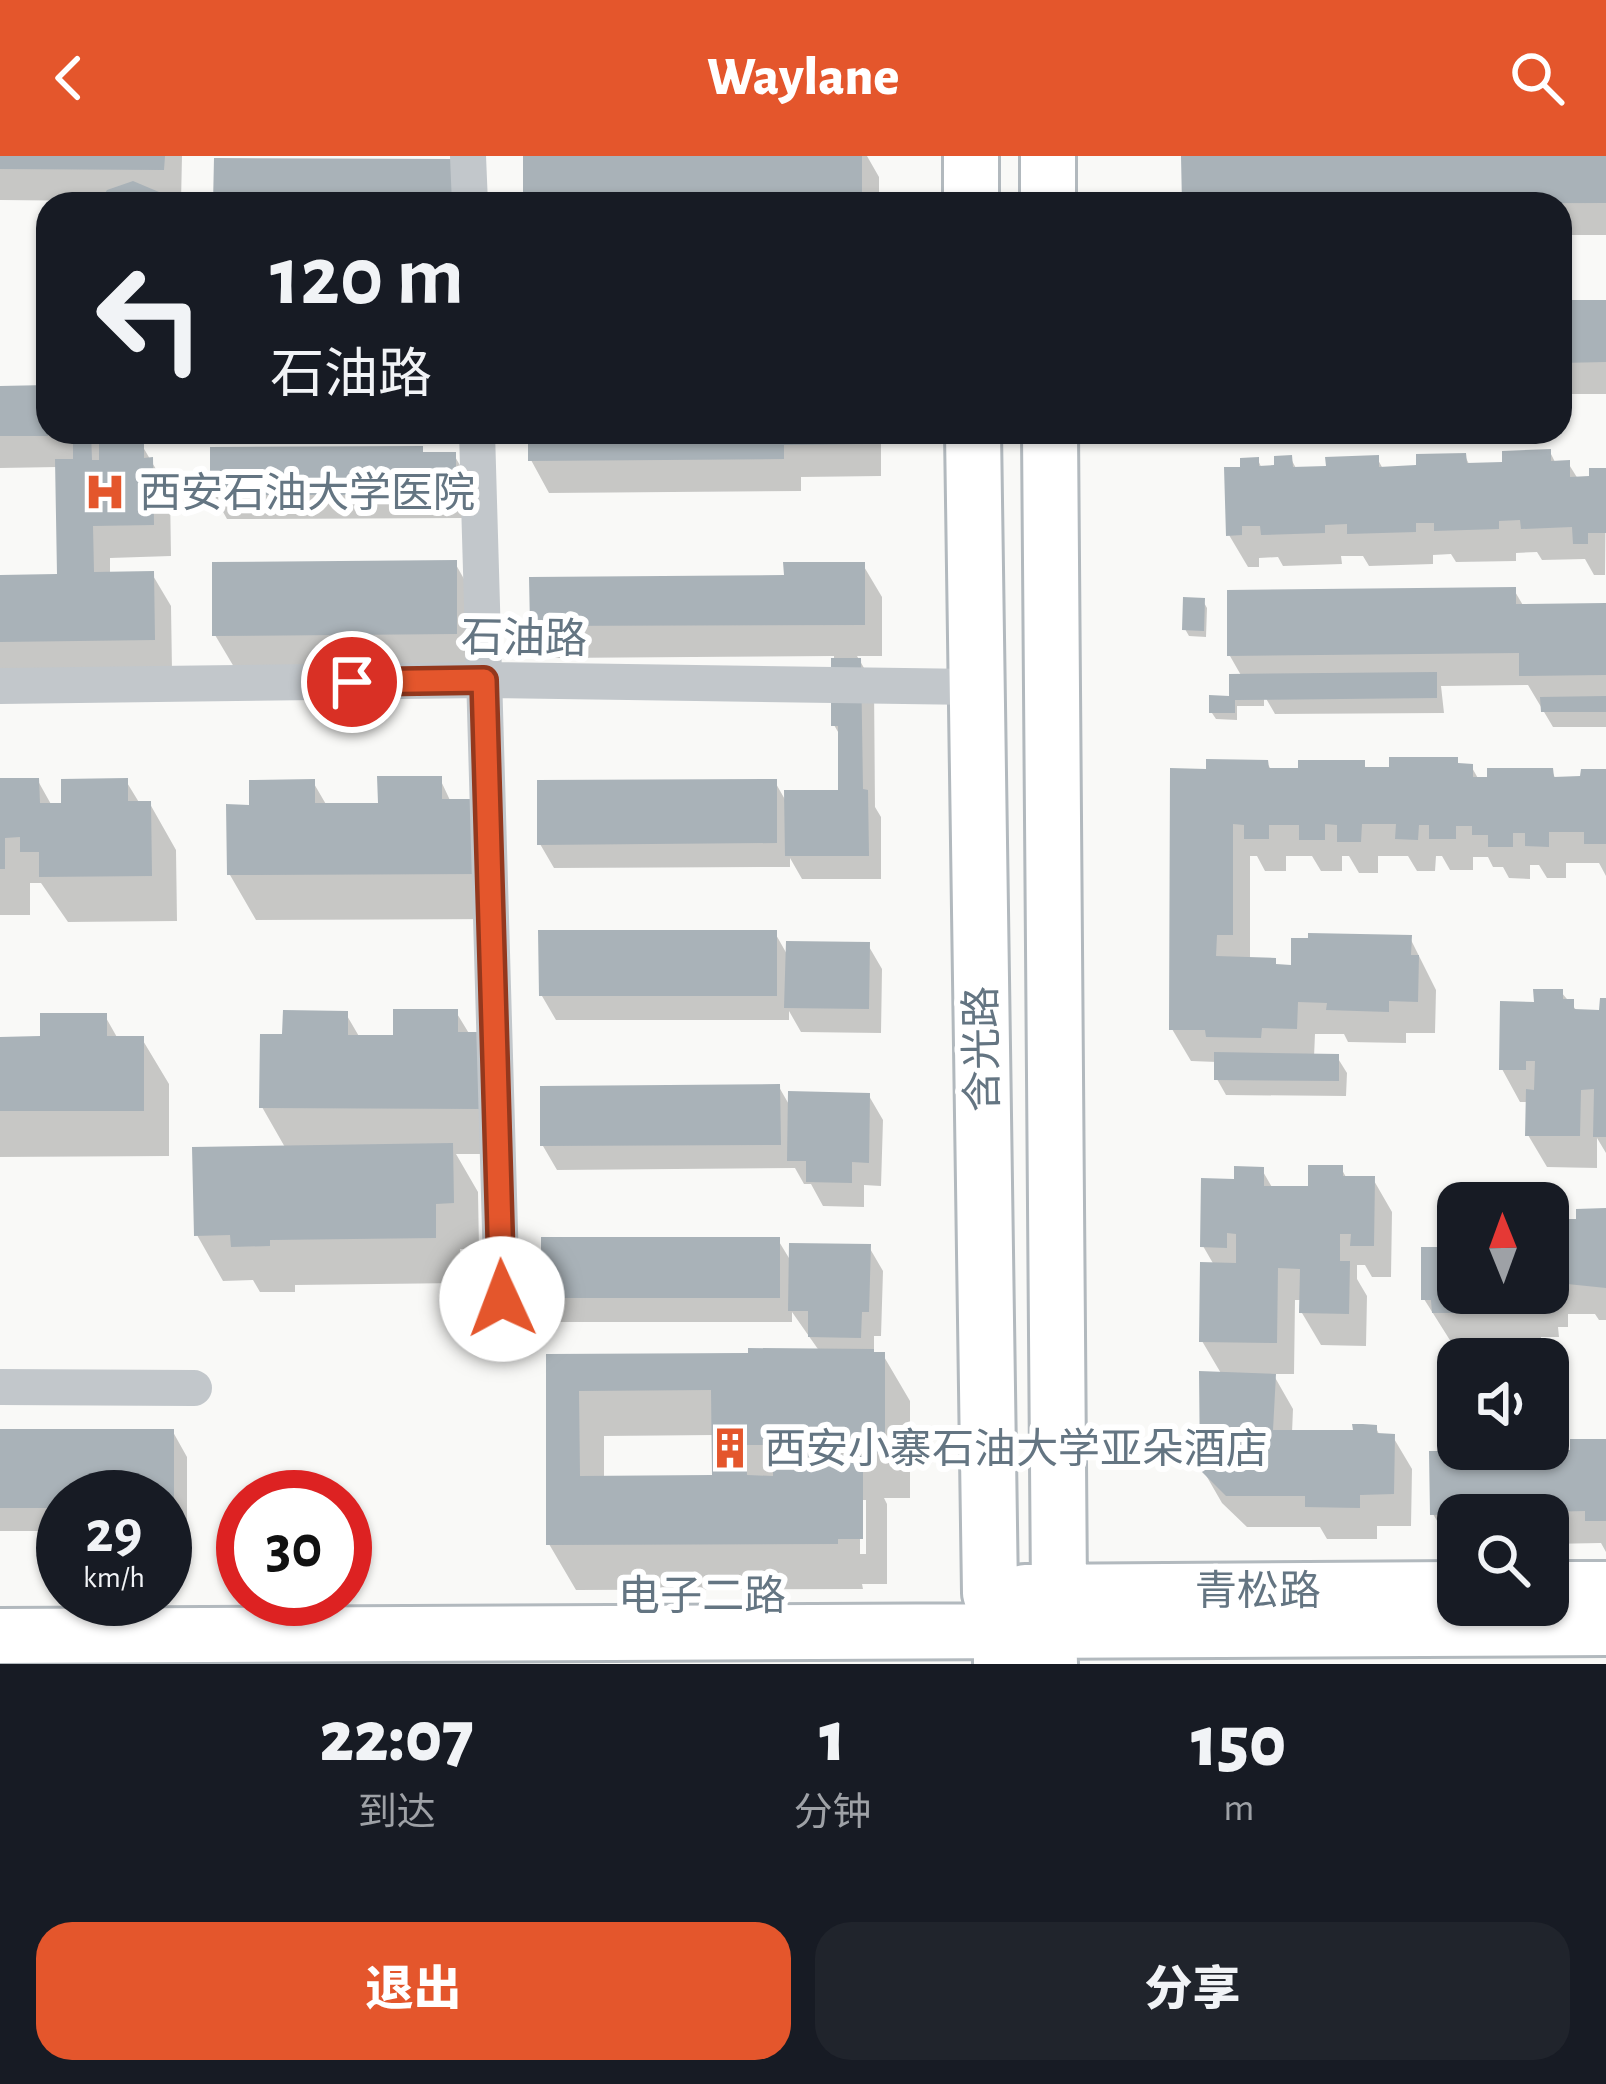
<!DOCTYPE html>
<html lang="zh">
<meta charset="utf-8">
<style>
body{margin:0;font-family:"Alegreya Sans","Noto Sans SC",sans-serif;background:#20242c;color:#f1f3f6;height:100vh;display:flex;flex-direction:column;font-size:45px;white-space:nowrap}
*{box-sizing:border-box;margin:0}
p{font-size:39px;color:#9ea1a6}
.icon{flex:none;width:66px;height:66px;fill:none;stroke:currentColor;stroke-width:2;stroke-linecap:round;stroke-linejoin:round}
.map{position:relative;height:1508px;overflow:hidden}
.sheet{display:flex;flex-direction:column;background:#171b24;flex:1}
.sheet>*{flex:none}
.banner{position:absolute;left:36px;top:36px;width:1536px;height:252px;border-radius:36px;box-shadow:0 3px 9px #0004;background:#171b24;color:#f1f3f6;overflow:hidden}
.needle{width:78px;rotate:359deg}
.tools{position:absolute;left:1437px;top:1026px;display:grid;gap:24px}
.tools a{display:grid;place-items:center;width:132px;height:132px;border-radius:24px;background:#171b24;box-shadow:0 3px 9px #0004;font-size:60px}
.speed{position:absolute;left:36px;top:1314px;display:flex;gap:24px;font-size:60px;font-weight:700;text-align:center}
.speed>*{display:grid;place-content:center;width:156px;height:156px;border-radius:50%;background:#171b24;box-shadow:0 3px 9px #0004;line-height:1}
.speed small{font-size:30px;font-weight:400}
.speed .limit{border:18px solid #d22;background:#fff;color:#111}
.pin{position:absolute;display:grid;place-items:center;width:102px;height:102px;color:#fff;margin:-51px;border:6px solid #fff;border-radius:50%;box-shadow:0 3px 12px #0007}
.me{position:absolute;width:132px;margin:-66px;rotate:358deg;stroke-linejoin:round;filter:drop-shadow(0 0 9px #0008)}
.turn{display:flex;align-items:center;gap:42px;height:252px;padding:0 36px;font-size:54px}
.turn .icon{width:156px;height:156px;stroke-width:2.5}
.turn b{display:block;font-size:84px;line-height:102px}
.eta{display:flex;justify-content:space-evenly;align-items:center;height:204px;text-align:center}
.eta b{font-size:72px;font-weight:800;line-height:84px}
.action{display:flex;gap:24px;margin-top:auto;padding:24px 36px}
.action a{flex:1;height:138px;border-radius:36px;background:#e4562c;color:#fff;font-size:48px;font-weight:800;line-height:138px;text-align:center}
.action a+a{background:#20242c;color:#f1f3f6}
header{display:flex;justify-content:space-between;align-items:center;height:156px;padding:0 36px;background:#e4562c;color:#fff;font-size:54px;font-weight:800}
.map>svg:first-child{display:block}
.shadow{fill:#0003;fill-rule:evenodd}
.building{fill:#a9b2b8;fill-rule:evenodd}
.lines{fill:none;stroke-linecap:round;stroke-linejoin:round}
.secondary-casing{stroke:#b2b9be;stroke-width:60}
.street{stroke:#c2c7cb;stroke-width:36}
.secondary{stroke:#fff;stroke-width:54}
.route-casing{stroke:#94381d;stroke-width:30}
.route{stroke:#e4562c;stroke-width:21}
.labels{text-anchor:middle;stroke-width:12;stroke-linejoin:round;paint-order:stroke}
.poi-label{font-size:42px;fill:#647582;stroke:#fff;text-anchor:start}
.street-label{font-size:42px;fill:#647582;stroke:#fff}
</style>
<header><svg class="icon" aria-label="back" viewBox="0 0 24 24"><path d="M15 5l-7 7 7 7"/></svg>Waylane<svg class="icon" aria-label="search" viewBox="0 0 24 24"><circle cx="10" cy="10" r="6"/><path d="M15 15l6 6"/></svg></header>
<div class="map">
<svg width="1606" height="1508" viewBox="0 0 1606 1508">
<rect width="100%" height="100%" fill="#f9f9f7"/>
<path class="shadow" d="M0,0H182L181,46L102,48L104,45L0,44Z
M782,0H867L879,21V48H526Z
M1184,0H1606V79H1560V48H1184Z
M1560,147H1606V238H1560Z
M48,232V276H140V286L170,337L171,400L110,402V419L152,418L171,450L172,515L0,518V422L60,421L58,311L0,312V233Z
M531,276H881V320L801,321V335L549,337L531,304Z
M1196,276H1231V283L1200,284Z
M1550,296L1556,308L1568,307L1578,323H1592L1606,315L1605,419H1594L1585,403L1542,404L1537,396L1516,397V405L1456,406L1451,398L1433,399V408L1369,410L1363,400H1341L1342,408L1283,410L1278,401L1259,402V411H1248L1229,379L1243,314L1258,304L1262,313L1277,312L1291,303L1297,314L1329,313L1377,302L1383,313L1419,312L1465,300L1470,310L1505,309Z
M425,299H454L468,323V362L227,363L213,338Z
M455,407L473,439L474,509L234,511L215,479Z
M863,409L882,441V500H857L874,529L875,651L881,661V723H802L790,702V711L554,712L540,688L775,626L787,647L841,637V581L834,569V500L551,502L533,470Z
M1514,434L1524,451L1606,450V571H1553L1528,529L1441,530L1444,557L1275,558L1264,539V550H1237V564L1216,563L1212,557L1232,543L1242,521L1230,500Z
M1203,445L1207,452L1206,481L1189,480L1185,473Z
M1267,607L1272,615L1363,607L1367,614L1471,610L1479,624L1552,615L1556,624L1583,623L1606,616V720L1599,707H1566V722H1547L1539,709H1530V723L1509,722L1503,711H1493L1488,701H1473V714H1450L1442,700H1436L1435,715H1417L1408,700H1378V717H1359L1349,700H1342V715H1321L1312,700H1286V715H1265L1257,700H1250V804L1274,805L1278,812H1294L1410,782L1436,834L1435,877H1406V887L1348,886L1344,878H1315L1314,901H1337L1347,917L1346,940L1226,939L1217,923V906L1191,905L1172,873L1209,616Z
M440,623L506,763L256,764L230,719L252,652L313,626L327,650H381Z
M0,625H38L52,650H64L126,625L140,648H150L176,694L177,765L68,766L41,727H30V759H0Z
M775,777L788,800L868,789L882,813L881,877L801,876L789,855V864H556L542,840Z
M1561,836L1578,856L1602,857L1606,845V997L1597,982V1012L1547,1011L1528,979L1529,946H1520L1502,913L1537,849Z
M456,856L470,879L508,998H456L478,1036L479,1093H460L461,1127L295,1129V1136H260L253,1124L223,1125L197,1079L286,993L262,951L285,881L346,858L360,882H396Z
M105,860L118,883H142L169,928V1000L0,1001V884L43,883Z
M779,931L791,952L869,940L883,964L881,1030L864,1029V1051L823,1050L811,1028H804L795,1012L557,1014L543,990Z
M1341,1012L1347,1023H1373L1392,1056L1391,1121H1372L1365,1109H1357V1123L1367,1140L1366,1190L1321,1189L1302,1157V1144H1295L1294,1218H1273L1293,1253L1292,1277H1356L1376,1272L1380,1280L1393,1281L1412,1313L1411,1370H1377V1383H1327L1320,1371H1247L1222,1347L1203,1314L1222,1219L1202,1185L1214,1109L1203,1090L1238,1026L1262,1014L1273,1033H1310Z
M1606,1055V1164H1599L1595,1158H1568V1171H1558L1559,1181H1541V1188L1453,1189L1424,1143L1458,1084V1137H1548V1089L1579,1066Z
M778,1084L792,1107L869,1091L883,1115L881,1180H874V1199H883L910,1245V1342H884L887,1348V1428H862L863,1433L576,1434L549,1388V1201L820,1196L792,1156V1166H558L544,1142ZM715,1279V1322H604V1280ZM860,1344H866V1398H860Z
M0,1276H173L187,1301V1376L165,1375V1341H63V1375H0Z
M1606,1286V1396L1601,1387L1548,1388V1359H1458V1390H1452L1433,1358L1450,1298L1458,1290V1293H1535L1537,1298L1573,1297Z"/>
<path class="building" d="M0,0H165L164,14L0,13Z
M523,0H862V39H778L779,48H523Z
M1181,0H1606V47L1182,48Z
M214,2L453,3V48H213Z
M133,25L159,36L165,48H98L107,34Z
M1560,144H1606V206L1560,207Z
M48,229V280H0V230Z
M73,276H91L92,304H99V284L144,283V302L153,301L154,369L93,370L94,416L154,415L155,484L0,486V419L57,418L55,303H73Z
M528,276H864V288L784,289V303L528,305Z
M423,290V296H456V339H210V291Z
M1551,293V305L1570,304V321L1589,320V312H1606V377H1588V388H1573L1572,371L1521,373L1520,364L1499,365V373L1434,375V367H1416V376L1347,378V368L1325,369V377L1261,379L1260,370H1242V379L1226,380L1224,311H1240V302L1259,301V310L1274,309V300L1292,299L1293,311L1326,310L1325,301L1379,299V311L1416,309V298L1466,297L1467,307L1502,306V295Z
M457,404V478L212,480V406Z
M783,406H865V469L530,470L529,421L784,419Z
M1516,431V448L1606,447V519L1519,520V497L1227,500V434Z
M1183,441L1205,442L1204,475L1182,474Z
M831,502H861L863,633L868,634L869,700H785L784,634H838V570H831Z
M1437,516V542L1235,544V557H1209V539L1229,540V518Z
M1606,540V556H1541L1540,541Z
M1389,601H1458V607L1473,608V621H1487V612H1553L1554,621L1580,620L1581,613H1606V688H1584V676H1549V691L1525,690V677H1513V691H1488V679H1472V670H1456V683H1429V669H1419L1418,684L1395,683L1396,668H1362L1361,686H1337V669L1325,668V684H1299V669H1269V683H1244V669L1233,668V779H1217L1216,800L1276,802V808L1291,809V782H1308V777L1412,779L1411,799H1419L1418,846L1389,845V856L1326,854L1327,847L1298,846L1297,873L1262,872L1261,882L1206,881L1205,874H1169L1170,612L1206,613V603L1268,604L1269,612H1298V604H1365V611H1389Z
M377,620H442V643H480L481,718L227,719L226,648L249,649V624L315,623V647H378Z
M0,622H39L40,647H61V623L128,622V645H151L152,720L39,721V696H20V681L5,682V713H0Z
M777,623V687L537,689V624Z
M538,774H777V840H539Z
M786,785L870,786L869,853L784,852Z
M1533,833H1563V843H1574V853L1599,854L1600,842H1606V981H1593L1594,933L1581,934L1580,980H1525L1526,933L1534,934L1535,905H1526V914H1499L1500,845L1534,846Z
M393,853H458V876H484L483,953L259,952L260,878H282L283,854L348,855V879H393Z
M40,857H107V880H144V955H0V881L40,880Z
M1214,896L1339,898V925L1214,924Z
M780,928L781,989L540,990V930Z
M788,935L870,937L869,1007L852,1006V1027L806,1026V1005H787Z
M453,987L454,1047L436,1048V1082L270,1084V1090L231,1091L230,1079L194,1080L192,991Z
M1308,1009H1343V1020H1375L1374,1090H1350L1351,1078H1340V1105H1350L1349,1158L1299,1157L1300,1113L1278,1112L1277,1187L1199,1186L1200,1106L1236,1107V1078L1227,1077V1092L1200,1091L1201,1022L1234,1023V1010L1264,1011V1030H1308Z
M1606,1052V1132L1548,1126V1063H1576V1053Z
M541,1081H780V1142H541Z
M1452,1081H1458V1137H1542V1149H1524V1157H1432L1431,1144H1421V1091H1452Z
M789,1087L871,1088L869,1156H862L861,1182L808,1181V1155H788Z
M748,1192L874,1193V1196H885V1297H851V1289H747V1319L773,1320V1297L863,1300V1383H838V1388L546,1389V1198L748,1197ZM711,1234L712,1319L580,1320L579,1235Z
M1199,1215L1276,1218L1273,1274H1353L1352,1268H1363L1377,1269V1277L1395,1278L1394,1338L1360,1339V1352L1305,1351V1340H1226L1200,1314Z
M0,1273H174V1352H165V1341H63V1352H0Z
M1570,1283H1606V1365H1585V1355L1430,1359L1429,1295H1447V1287H1458V1293L1570,1294Z"/>
<g class="lines">
<g class="secondary-casing">
<path id="secondary" d="M971,0V48
M1048,0V48
M973,276L990,1437L1001,1473V1506
M1548,1433H1606
M1025,1436L1458,1433
M0,1480L1606,1472
M1050,1508L1049,1475L1059,1435L1050,276"/>
</g>
<path class="street" d="M468,0L470,48
M477,276L502,1143
M0,530L484,524L975,531
M0,1231L194,1232"/>
<use href="#secondary" class="secondary"/>
</g>
<g class="lines">
<g class="route-casing">
<path id="route" d="M352,526L484,524L502,1143"/>
</g>
<use href="#route" class="route"/>
</g>
<defs>
<g id="hospital-bare" transform="scale(3.24)"><path d="M-5-5h3v3.5h4V-5h3V5h-3V1.5h-4V5h-3Z" fill="#e4562c" stroke="#fff" stroke-width="2.5" paint-order="stroke"/></g>
<g id="building-bare" transform="scale(3.24)"><path d="M-4-6H4V6H1V3H-1V6H-4ZM-2.5-4.3h1.7v1.8h-1.7ZM.8-4.3h1.7v1.8H.8ZM-2.5-1h1.7V.8h-1.7ZM.8-1h1.7V.8H.8Z" fill="#e4562c" stroke="#fff" stroke-width="2.5" paint-order="stroke"/></g>
</defs>
<g fill-rule="evenodd">
<use href="#hospital-bare" x="105" y="336"/>
<use href="#building-bare" x="730" y="1292"/>
</g>
<g class="labels">
<g class="poi-label">
<text x="139" y="351">西安石油大学医院</text>
<text x="764" y="1307">西安小寨石油大学亚朵酒店</text>
</g>
<g class="street-label">
<text transform="translate(524 481) rotate(1)" y="15">石油路</text>
<text transform="translate(981 893) rotate(-91)" y="15">含光路</text>
<text x="1258" y="1449">青松路</text>
<text x="702" y="1454">电子二路</text>
</g>
</g>
</svg>
<div class="tools">
<a><svg class="needle" viewBox="-14 -14 28 28"><path d="M0-13l5 13h-10z" fill="#e53935"/><path d="M0 13l5-13h-10z" fill="#9ea1a6"/></svg></a>
<a><svg class="icon" aria-label="sound" viewBox="0 0 24 24"><path d="M4 9h4l5-4v14l-5-4H4zM17 9q2 3 0 6"/></svg></a>
<a><svg class="icon" aria-label="search" viewBox="0 0 24 24"><circle cx="10" cy="10" r="6"/><path d="M15 15l6 6"/></svg></a>
</div>
<div class="speed"><div>29<small>km/h</small></div><div class="limit">30</div></div>
<div class="pin" style="left:352px;top:526px;background:#d93025"><svg class="icon" aria-label="arrive" viewBox="0 0 24 24"><path d="M6 21V4h12l-3 4 3 4H6"/></svg></div>
<svg class="me" style="left:502px;top:1143px" viewBox="-20 -20 40 40"><circle r="19" fill="#fff"/><path d="M0-13L10 11 0 6-10 11z" fill="#e4562c"/></svg>
<div class="banner">
<div class="turn"><svg class="icon" aria-label="left" viewBox="0 0 24 24"><path d="M17 20v-9H6M10 6l-5 5 5 5"/></svg><div><b>120 m</b>石油路</div></div>
</div>
</div>
<section class="sheet">
<div class="eta">
<div><b>22:07</b><p>到达</p></div>
<div><b>1</b><p>分钟</p></div>
<div><b>150</b><p>m</p></div>
</div>
<div class="action"><a>退出</a><a>分享</a></div>
</section>
